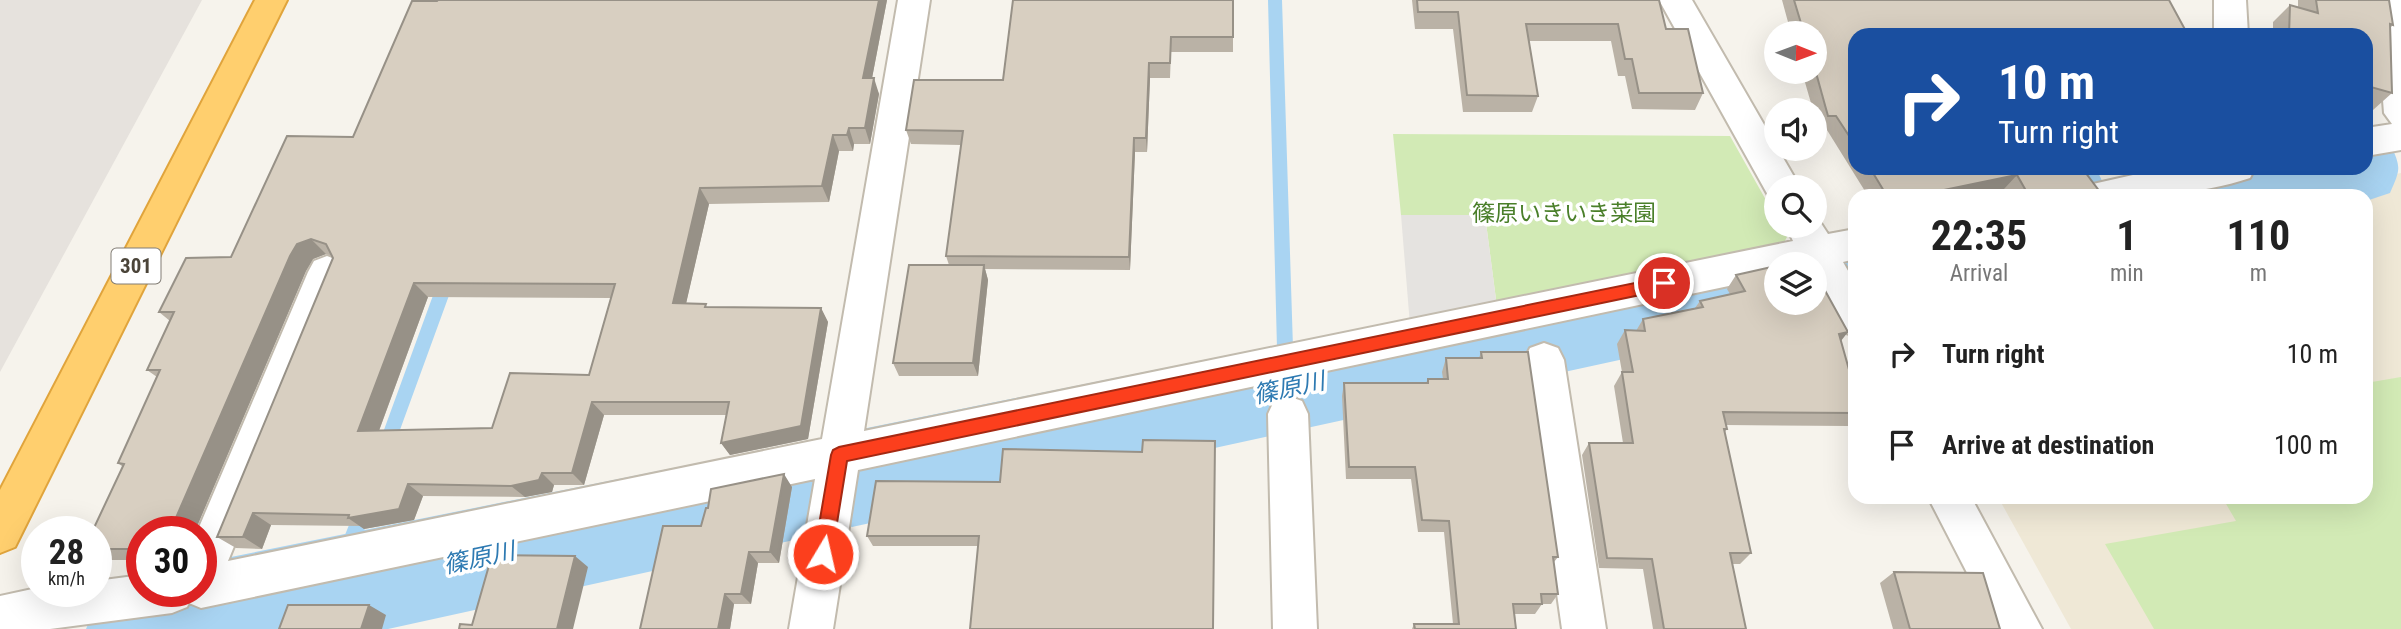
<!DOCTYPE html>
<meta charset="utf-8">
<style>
body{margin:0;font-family:"Roboto Condensed","Noto Sans JP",sans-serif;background:#f2f2f2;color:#222;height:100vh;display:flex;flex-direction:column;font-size:26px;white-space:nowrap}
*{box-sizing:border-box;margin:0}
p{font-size:23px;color:#767676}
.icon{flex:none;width:38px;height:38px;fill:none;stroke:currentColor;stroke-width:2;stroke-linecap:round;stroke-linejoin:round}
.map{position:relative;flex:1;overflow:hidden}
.panel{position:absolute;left:1848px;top:189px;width:525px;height:315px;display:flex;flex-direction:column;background:#fff;border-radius:21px;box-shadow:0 7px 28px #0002}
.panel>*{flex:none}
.banner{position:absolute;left:1848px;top:28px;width:525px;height:147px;border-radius:21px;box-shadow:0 7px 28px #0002;background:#1a4fa0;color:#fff;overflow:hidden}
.needle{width:46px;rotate:91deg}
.fabs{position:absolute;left:1764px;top:21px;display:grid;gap:14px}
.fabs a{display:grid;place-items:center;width:63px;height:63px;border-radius:50%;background:#fff;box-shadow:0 7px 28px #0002;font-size:35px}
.speed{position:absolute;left:21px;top:516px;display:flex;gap:14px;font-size:35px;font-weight:700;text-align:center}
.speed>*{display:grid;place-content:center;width:91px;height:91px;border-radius:50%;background:#fff;box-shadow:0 7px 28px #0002;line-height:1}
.speed small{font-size:18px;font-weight:400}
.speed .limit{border:10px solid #d22;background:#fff;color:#111}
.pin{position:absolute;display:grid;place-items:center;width:60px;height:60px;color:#fff;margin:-30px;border:4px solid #fff;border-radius:50%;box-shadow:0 2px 7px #0007}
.me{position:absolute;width:77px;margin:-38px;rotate:9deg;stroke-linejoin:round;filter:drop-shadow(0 0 5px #0008)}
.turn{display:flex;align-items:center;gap:24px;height:147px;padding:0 35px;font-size:32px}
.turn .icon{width:91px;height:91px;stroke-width:2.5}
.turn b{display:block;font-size:49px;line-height:60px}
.eta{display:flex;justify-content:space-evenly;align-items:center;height:119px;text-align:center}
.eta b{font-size:42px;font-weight:700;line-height:49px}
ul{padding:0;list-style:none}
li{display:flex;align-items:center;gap:21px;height:91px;padding:0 35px}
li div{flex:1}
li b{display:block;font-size:26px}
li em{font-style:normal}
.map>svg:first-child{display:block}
.industrial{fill:#e6e2dd}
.education{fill:#efe8d6}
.green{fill:#d2eab5}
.parking{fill:#e5e3e0}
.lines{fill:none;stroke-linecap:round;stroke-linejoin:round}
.stream{fill:#a9d4f2;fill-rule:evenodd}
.river{fill:#a9d4f2;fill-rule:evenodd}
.street-casing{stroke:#c2bbae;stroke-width:4}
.highway-casing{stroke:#e0a43c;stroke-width:4}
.street{fill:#fff;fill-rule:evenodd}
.highway{fill:#ffcf6e;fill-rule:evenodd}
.wall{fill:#bab2a6;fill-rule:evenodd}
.shaded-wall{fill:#979187}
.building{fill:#d8cfc1;stroke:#979187;stroke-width:2;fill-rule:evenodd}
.route{fill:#fc3f1d;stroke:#a42913;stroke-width:2}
.labels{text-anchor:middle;stroke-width:7;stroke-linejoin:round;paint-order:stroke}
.shield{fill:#fff;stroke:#817c74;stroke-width:2}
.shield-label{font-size:21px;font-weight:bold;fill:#4b4439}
.park-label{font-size:23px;fill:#4a7f2a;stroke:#fff}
.water-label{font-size:24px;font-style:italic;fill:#2e7ab2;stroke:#fff}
</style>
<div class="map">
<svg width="2401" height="629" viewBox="0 0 2401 629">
<rect width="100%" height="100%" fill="#f6f3ec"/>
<path class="industrial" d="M0,0H202L0,372Z"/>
<path class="education" d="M2401,173V629H2071L1998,497H2366V196H2288Z"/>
<path class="green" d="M1393,134L1730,136L1776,218V226H1781L1787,237L1781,248L1497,307L1485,215H1401Z
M2401,377V629H2154L2105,544L2236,521L2222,497H2366V383Z"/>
<path class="parking" d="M1401,215H1485L1497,307L1410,325Z"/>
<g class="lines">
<path class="stream" d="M1268,0H1282L1293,348L1291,353L1285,355L1279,353L1277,348Z
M2082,168H2096L2103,183L2101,187H2091Z
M447,272L452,274L455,279L393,449L391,454L385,457L379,454L377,449L439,279L442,274Z
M1287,370L1293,372C1296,379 1296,386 1293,393L1287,395L1281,393C1278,386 1278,379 1281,372Z
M365,498L371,500L374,506L358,546L352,548L346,546L343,540L359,500Z
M339,567L345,569L348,575L341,594L335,597L329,594L326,588L333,569Z"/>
<path class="river" d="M2366,135L2390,143C2401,168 2401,168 2390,193L2366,201V196H2173L2187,170L2193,168H2366Z
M1855,229V309L1815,317L1782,305L1780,303H1815V264H1776V294L1768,277L1782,249L1815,237Z
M1725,255L1759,267L1773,296L1759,325L1725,337L852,527L845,524L817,535L388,629H86L102,591L141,575L142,592H201V563L817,439L824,442L852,431Z"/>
<g class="street-casing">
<path id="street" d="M898,0H930L864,431L1793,241L1786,226H1815V214L1828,234L1855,229V259L1843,262L1855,283V336L1841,331L1815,281V264H1776V276L858,470L833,629H789L815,479L201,608L189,603L187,607L172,613L50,629H0V596L37,588V592H96V581L142,575V592H201V532H197L308,272L314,261L327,256L340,261L346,272L228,561L822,439Z
M1659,0H1692L1800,187H1776V200L1769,197Z
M2214,0H2246L2248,35H2214Z
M2370,0H2401V150L2366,156V128L2392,124L2384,113L2380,62Z
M2164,168H2255L2250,178C2193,197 2138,196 2079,196L2084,186Z
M1544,343L1558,348L1564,360L1606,629H1562L1524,360L1530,348Z
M1288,396L1302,401L1308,414L1317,629H1273L1268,414L1274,401Z
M1928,497H1971L2042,629H1996Z"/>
</g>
<g class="highway-casing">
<path id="highway" d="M255,0H287L15,547L0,553V490Z"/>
</g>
<use href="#street" class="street"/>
<use href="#highway" class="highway"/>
</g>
<path class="wall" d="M887,0L872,78L879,94L870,144H854L853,151H839L829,202L709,204L686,303L708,307L821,308L828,322L808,439L730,455L721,443L726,415H604L584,485H554L552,492L525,497L423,496L414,520L364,529L360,526L271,525L262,549L236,548L217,537L333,258L332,256L326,254L313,259L306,271L195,531L142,532V560H106L96,555V532L123,467L118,463L157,377L147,370L170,321L159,312L231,257L353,137ZM428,297L611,298L589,375L492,428L379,431Z
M1013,0L1233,37V52H1171L1170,78H1150L1147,152H1135L1130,270L985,269L988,280L978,376H899L893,363L949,265L946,256L961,145L911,144L906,130L1003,80Z
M1412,0H1659L1666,29L1703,93L1695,110L1632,109L1625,76H1618L1611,41H1529L1538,96L1532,112H1463L1453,29H1415Z
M1782,0H2169L1855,35V168H2082L2103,196H2008L2004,189L1972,196H1868L1827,130H1819L1815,116V110H1813L1802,72H1815V33H1791Z
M2298,0H2389L2393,25L2391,27L2392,93L2373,110L2366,108V35H2273V22L2290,5L2298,7Z
M1736,275L1841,340L1855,391V419L1849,426L1726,425L1727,429L1725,432L1751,553L1740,564H1732L1746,629H1653L1643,569L1599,568L1582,455L1589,443H1623L1614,386L1622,372L1617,344L1625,330L1636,331L1643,319L1695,308L1700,301L1730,294L1727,289Z
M1481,352L1558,557L1554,562L1558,594L1551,604H1542L1535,614H1515L1516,629H1412L1414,624H1453L1444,532H1418L1411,479H1346L1342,396L1344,383H1426L1428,379H1443L1442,372L1446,358H1479Z
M876,481L1213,629L978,546H873L867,536Z
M792,487L779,563H758L751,604H734L730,629H640L701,526L708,508Z
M1894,572L2000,629H1893L1880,583Z"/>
<path class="shaded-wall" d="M879,0H887L869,94L863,78Z
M1149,63L1150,78L1147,152L1146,138Z
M874,78L879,94L870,144L865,128Z
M849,128L854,144L853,151L847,135Z
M833,135L839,151L829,202L822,186Z
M1134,138L1135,152L1130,270L1129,257Z
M2017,175L2004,189L1972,196H1915Z
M700,188L709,204L683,317L673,303Z
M311,239L326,254L313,259L306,271L195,531L196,532H178L175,520L290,256L297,244Z
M984,265L988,280L978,376L973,363Z
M414,283L428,297L374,444L358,431Z
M821,308L828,322L808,439L730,455L721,443Z
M1848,332L1837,346L1839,334Z
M592,402L604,415L584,485L572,473Z
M542,473L554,485L552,492L525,497L511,486Z
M784,474L792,487L779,563L770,552Z
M408,484L423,496L414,520L364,529L348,518Z
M253,513L271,525L262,549L243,537Z
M749,552L758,563L751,604L741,594Z
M575,556L588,567L573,629H557Z
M725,594L734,604L730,629H718Z
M369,605L386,615L382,629H361Z"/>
<path class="building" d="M438,0H879L863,78H874L865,128H849L847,135H833L822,186L700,188L673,303L706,304L705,307L821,308L801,426L721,443L729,402H592L572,473H542L539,480L511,486L408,484L399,509L348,518L349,515L253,513L243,537H217L333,258L326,244L311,239L297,244L290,256L175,520L178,523V532H142V549H96V532H92L124,464L118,463L160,370H147L174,312H159L186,258L231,257L287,136L353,137L412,1H437ZM414,283L615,284L589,375L510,373L492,428L358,431Z
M1013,0H1233V37H1171L1170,63H1149L1146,138H1134L1129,257L946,256L963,131L906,130L914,80H1003Z
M1417,0H1659L1666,29H1688L1703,93H1639L1632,59H1625L1618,24H1526L1538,96L1467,95L1458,12H1418Z
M1794,0H2169L2188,35H1855V145L1836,116H1828L1815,69V33H1804Z
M2316,0H2389L2393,25L2390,24L2392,93L2371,87V100L2366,99V35H2289L2290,5L2318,13Z
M1870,168H2082L2103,196H2029L2017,175L1915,196H1887Z
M909,265H984L973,363H893Z
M1776,266V303H1815V276H1817L1848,332L1839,334L1855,391V413L1723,412L1727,429H1724L1751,553H1730L1746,629H1664L1652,559L1607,558L1589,443H1633L1622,372H1633L1625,330L1645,331L1643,319L1703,307L1700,301L1745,291L1736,275Z
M1481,352H1528L1558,557H1553L1558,594H1541L1542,604H1513L1516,629H1415L1414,624H1459L1449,521L1422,520L1415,467H1349L1344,383H1428V379H1448L1446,358H1482Z
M1143,440L1215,441L1213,629H970L979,536H867L876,481L1000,482L1003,449L1142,452Z
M784,474L770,552H749L741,594H725L718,629H640L663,526H701L706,508H708L711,489Z
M492,555L575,556L557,629H459L460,624L472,625Z
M1894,572L1983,573L2000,629H1910Z
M288,605H369L361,629H279Z"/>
<path class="route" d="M1664,277L1672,283L1664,290L847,461L832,554L829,560L823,563L817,560L814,554L831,455L833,450L839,447Z"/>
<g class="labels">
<rect class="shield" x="111.5" y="248.5" width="49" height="35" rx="5"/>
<g class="shield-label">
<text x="136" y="273">301</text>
</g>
<g class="park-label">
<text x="1564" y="221">篠原いきいき菜園</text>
</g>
<g class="water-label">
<text transform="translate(1289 388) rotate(-12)" y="8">篠原川</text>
<text transform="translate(479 558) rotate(-12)" y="8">篠原川</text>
</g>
</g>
</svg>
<div class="fabs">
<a><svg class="needle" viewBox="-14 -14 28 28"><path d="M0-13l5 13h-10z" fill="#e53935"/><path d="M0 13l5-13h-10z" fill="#767676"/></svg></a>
<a><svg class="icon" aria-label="sound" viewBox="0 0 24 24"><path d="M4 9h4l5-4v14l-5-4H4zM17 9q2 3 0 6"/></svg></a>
<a><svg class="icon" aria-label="search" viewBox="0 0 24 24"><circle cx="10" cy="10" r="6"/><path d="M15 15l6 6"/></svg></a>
<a><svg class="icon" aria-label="layers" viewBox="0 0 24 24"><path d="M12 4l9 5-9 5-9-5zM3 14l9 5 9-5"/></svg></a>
</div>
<div class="speed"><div>28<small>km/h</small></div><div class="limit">30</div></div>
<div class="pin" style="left:1664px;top:283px;background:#d93025"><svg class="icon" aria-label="arrive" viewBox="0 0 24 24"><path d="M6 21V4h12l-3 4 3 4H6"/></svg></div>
<svg class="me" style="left:823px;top:554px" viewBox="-20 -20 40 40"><circle r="17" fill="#fc3f1d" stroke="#fff" stroke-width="3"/><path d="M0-11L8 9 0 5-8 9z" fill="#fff"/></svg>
<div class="banner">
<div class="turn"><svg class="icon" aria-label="right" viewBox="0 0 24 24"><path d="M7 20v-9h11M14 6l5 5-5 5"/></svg><div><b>10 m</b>Turn right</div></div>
</div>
<section class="panel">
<div class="eta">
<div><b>22:35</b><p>Arrival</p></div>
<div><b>1</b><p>min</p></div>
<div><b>110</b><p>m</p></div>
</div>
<ul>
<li><svg class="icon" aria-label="right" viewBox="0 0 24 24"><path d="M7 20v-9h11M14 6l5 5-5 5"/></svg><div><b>Turn right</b></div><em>10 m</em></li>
<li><svg class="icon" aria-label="arrive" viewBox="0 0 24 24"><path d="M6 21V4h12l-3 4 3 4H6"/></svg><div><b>Arrive at destination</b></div><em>100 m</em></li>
</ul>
</section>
</div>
